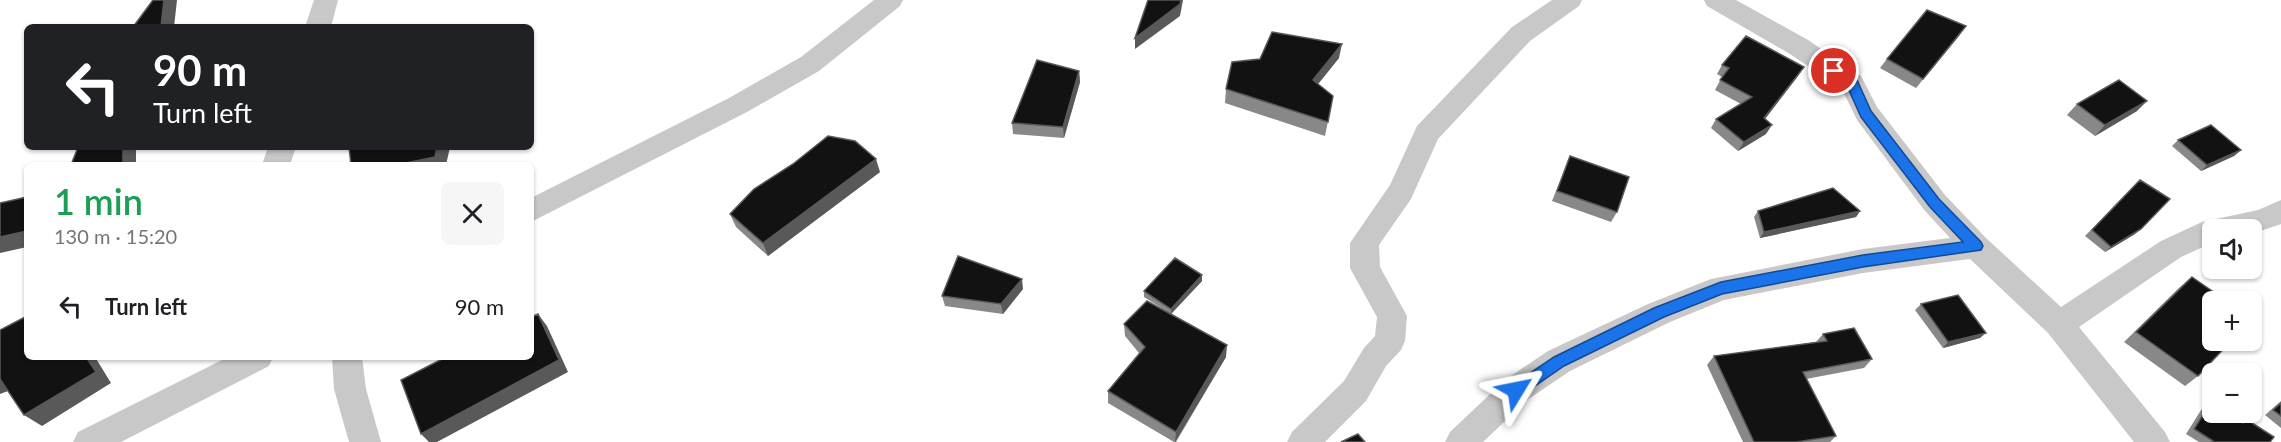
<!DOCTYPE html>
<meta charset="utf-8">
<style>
body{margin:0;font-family:Lato,sans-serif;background:#f6f6f6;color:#202124;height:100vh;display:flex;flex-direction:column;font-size:22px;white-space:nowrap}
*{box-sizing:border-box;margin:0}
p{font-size:20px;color:#757577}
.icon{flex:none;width:33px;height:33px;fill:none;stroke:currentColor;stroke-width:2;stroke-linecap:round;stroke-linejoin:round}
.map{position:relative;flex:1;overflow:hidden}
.sheet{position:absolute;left:24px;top:162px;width:510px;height:198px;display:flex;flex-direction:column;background:#fff;border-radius:9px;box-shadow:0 2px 4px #0004}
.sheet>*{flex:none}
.top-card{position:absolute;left:24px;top:24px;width:510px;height:126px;border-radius:9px;box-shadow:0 2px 4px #0004;background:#202124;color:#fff;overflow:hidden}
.fabs{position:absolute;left:2202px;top:219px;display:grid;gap:12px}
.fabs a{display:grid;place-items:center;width:60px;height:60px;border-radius:9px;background:#fff;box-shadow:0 2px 4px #0004;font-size:30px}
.pin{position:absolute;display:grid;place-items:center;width:51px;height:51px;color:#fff;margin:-26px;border:3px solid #fff;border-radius:50%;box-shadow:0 2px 6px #0007}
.me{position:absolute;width:66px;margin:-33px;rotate:55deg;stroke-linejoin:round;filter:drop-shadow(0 0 4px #0008)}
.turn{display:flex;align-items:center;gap:21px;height:126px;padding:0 30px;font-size:27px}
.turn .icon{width:78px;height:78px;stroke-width:2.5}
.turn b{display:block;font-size:42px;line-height:51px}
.round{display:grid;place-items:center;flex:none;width:63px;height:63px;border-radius:9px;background:#f6f6f6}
.overview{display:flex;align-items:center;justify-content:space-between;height:102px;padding:0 30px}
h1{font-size:36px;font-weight:600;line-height:45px;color:#1e9e55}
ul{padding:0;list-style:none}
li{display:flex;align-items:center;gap:18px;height:84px;padding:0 30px}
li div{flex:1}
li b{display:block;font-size:22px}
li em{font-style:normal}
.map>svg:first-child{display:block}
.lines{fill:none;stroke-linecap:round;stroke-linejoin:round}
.street{fill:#c8c8c8;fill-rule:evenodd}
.wall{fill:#888}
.shaded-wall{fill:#595959}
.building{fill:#121212;stroke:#595959;stroke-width:1.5}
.route{fill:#1a73e8;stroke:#114b97;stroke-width:1.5}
</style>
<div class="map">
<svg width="2281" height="442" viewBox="0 0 2281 442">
<rect width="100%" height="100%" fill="#fff"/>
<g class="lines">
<path class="street" d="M314,0H338L331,27H305Z
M874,0H903L900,6L819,71L747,112L531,222V198L729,98L801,57Z
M1552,0H1582L1579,6L1530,41L1438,139L1411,199L1379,245L1380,267L1407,316L1405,341L1401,350L1386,366L1366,401L1325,442H1287L1292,432L1344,381L1364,348L1375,336L1377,317L1350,268V243L1390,185L1417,126L1512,27Z
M1704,0H1736L1808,40L1861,76L1877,107L1945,195L1986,238L2061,307L2161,241L2202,222L2258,210L2281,200V224L2252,234V230H2212V243L2181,257L2079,327L2165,432L2170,442H2134L2048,333L1970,259L1863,273L1724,300L1670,322L1570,371L1527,400L1483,442H1445L1450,432L1505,380L1548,351L1648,304L1711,279L1863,249L1950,238L1925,211L1857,120L1842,89L1790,54L1707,6Z
M268,147H296L290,165H262Z
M228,357H273L269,366L121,442H73L78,432Z
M332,357H362L366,389L381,442H349L334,389Z"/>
</g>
<path class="wall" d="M1960,35L1916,88L1880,68L1887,59Z
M1339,58L1318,84L1333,96L1325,136L1225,103L1226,89Z
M1722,65L1798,76L1765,119L1766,134L1738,151L1711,128L1716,119L1741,104L1715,90L1722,77L1717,74Z
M1079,71L1080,82L1064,138L1013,134L1012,123Z
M2077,104L2137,111L2095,136L2067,115Z
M2178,140L2241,150L2234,156L2201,171L2172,146Z
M1570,156L1617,212L1611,222L1552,201Z
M793,164L880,172L768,256L736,227L730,214Z
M2140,180L2135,234L2105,252L2085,236Z
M1758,211H1860L1856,217L1760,238L1754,217Z
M1202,275V281L1171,314L1144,297V291Z
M2192,277L2198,376L2185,386L2124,342L2180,287Z
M1023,289L1003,314L945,306L942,296Z
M1921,304L1980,338L1943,348L1915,310Z
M1124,324L1226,357L1176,442H1174L1108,403V391L1139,353L1125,336Z
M1823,334L1872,359L1864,368L1806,379L1836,436L1830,442H1743L1707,365L1714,356L1816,342Z
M2281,401V428L2265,415Z
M2211,402L2242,422L2246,419L2270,442H2199L2186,434L2203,407Z"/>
<path class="shaded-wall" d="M164,0H177L174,27H161Z
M1181,0H1183L1180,16L1135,49V38Z
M1342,44L1339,58L1310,94L1313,80Z
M1804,67L1798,76L1758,128L1764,118Z
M1079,71L1080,82L1064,138L1063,127Z
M2147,101L2137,111L2095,136L2105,125Z
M1772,125L1766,134L1738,151L1744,142Z
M123,147H136V165H123Z
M437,147H450L446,165H396Z
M2241,150L2234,156L2201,171L2207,165Z
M876,159L880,172L768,256L763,243Z
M1860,211L1856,217L1760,238L1764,232Z
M2141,229L2135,234L2105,252L2111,247Z
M27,231V247L0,253V237Z
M1202,275V281L1171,314V309Z
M1022,279L1023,289L1003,314L1001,304Z
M538,314L547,326L568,372L437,442H429L421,434Z
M1986,333L1980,338L1943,348L1948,342Z
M1227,345L1226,357L1175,442L1176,432Z
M86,357H95L111,383L42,426L24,415Z
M0,378L16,388L0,394Z"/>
<path class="building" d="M153,0H164L161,27H133Z
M1148,0H1181L1180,4L1135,38Z
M1927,10L1966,26L1923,79L1887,59Z
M182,25L181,27H170Z
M1272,32L1342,44L1313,80L1333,96L1328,122L1226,89L1232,62L1260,59Z
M1746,36L1804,67L1764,118L1772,125L1744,142L1716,119L1752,97L1720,80L1729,68L1722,65Z
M1037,60L1079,71L1063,127L1012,123Z
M2119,80L2147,101L2105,125L2077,104Z
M2211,125L2241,150L2207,165L2178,140Z
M828,136L855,141L876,159L763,243L730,214L754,189L793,164Z
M78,147H123V165H71Z
M349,147H437L435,157L396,165H351Z
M1570,156L1629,177L1617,212L1557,191Z
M2140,180L2170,199L2141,229L2111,247L2092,230Z
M1833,188L1860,211L1764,232L1758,211Z
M27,197V231L0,237V203Z
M958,256L1022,279L1001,304L942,296Z
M1175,258L1202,275L1171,309L1144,291Z
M2192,277L2228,302H2212V340H2232L2198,376L2136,332Z
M1958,295L1986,333L1948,342L1921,304Z
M1147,301L1227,345L1176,432L1108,391L1145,347L1124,324Z
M538,314L559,360L421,434L401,380L446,357H531V317Z
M27,316V357H86L96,372L24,415L0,379V330Z
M1854,328L1872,359L1803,372L1836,436L1796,442H1754L1714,356L1827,341L1823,334Z
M2211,402L2212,403V412H2227L2243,423L2246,419L2274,437L2270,442H2213V441L2194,429Z
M2281,403V416L2273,410Z
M1358,434L1365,442H1341Z"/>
<path class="route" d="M1834,66L1857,80L1871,111L1939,199L1981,242L1983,246L1981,250L1863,267L1722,294L1664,317L1564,366L1522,395L1516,397L1511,395L1509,390L1511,386L1554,357L1654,308L1721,282L1863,255L1963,242L1930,207L1861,117L1847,86L1828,71L1830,68Z"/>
</svg>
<div class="fabs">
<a><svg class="icon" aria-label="sound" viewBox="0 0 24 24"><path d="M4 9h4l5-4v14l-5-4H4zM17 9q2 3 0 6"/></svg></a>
<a>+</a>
<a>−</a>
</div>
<div class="pin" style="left:1834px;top:71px;background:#d93025"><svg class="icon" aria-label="arrive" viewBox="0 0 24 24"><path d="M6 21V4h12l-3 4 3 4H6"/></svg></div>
<svg class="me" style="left:1516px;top:390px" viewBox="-20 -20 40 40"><path d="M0-17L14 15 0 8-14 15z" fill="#1a73e8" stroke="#fff" stroke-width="4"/></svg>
<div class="top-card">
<div class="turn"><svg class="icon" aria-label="left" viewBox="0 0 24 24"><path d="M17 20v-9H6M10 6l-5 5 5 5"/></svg><div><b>90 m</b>Turn left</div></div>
</div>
<section class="sheet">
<div class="overview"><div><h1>1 min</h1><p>130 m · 15:20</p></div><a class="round"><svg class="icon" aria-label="close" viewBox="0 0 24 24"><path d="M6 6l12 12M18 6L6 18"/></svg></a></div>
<ul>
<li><svg class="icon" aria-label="left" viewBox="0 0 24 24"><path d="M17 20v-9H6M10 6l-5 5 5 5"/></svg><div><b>Turn left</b></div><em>90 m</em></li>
</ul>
</section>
</div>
